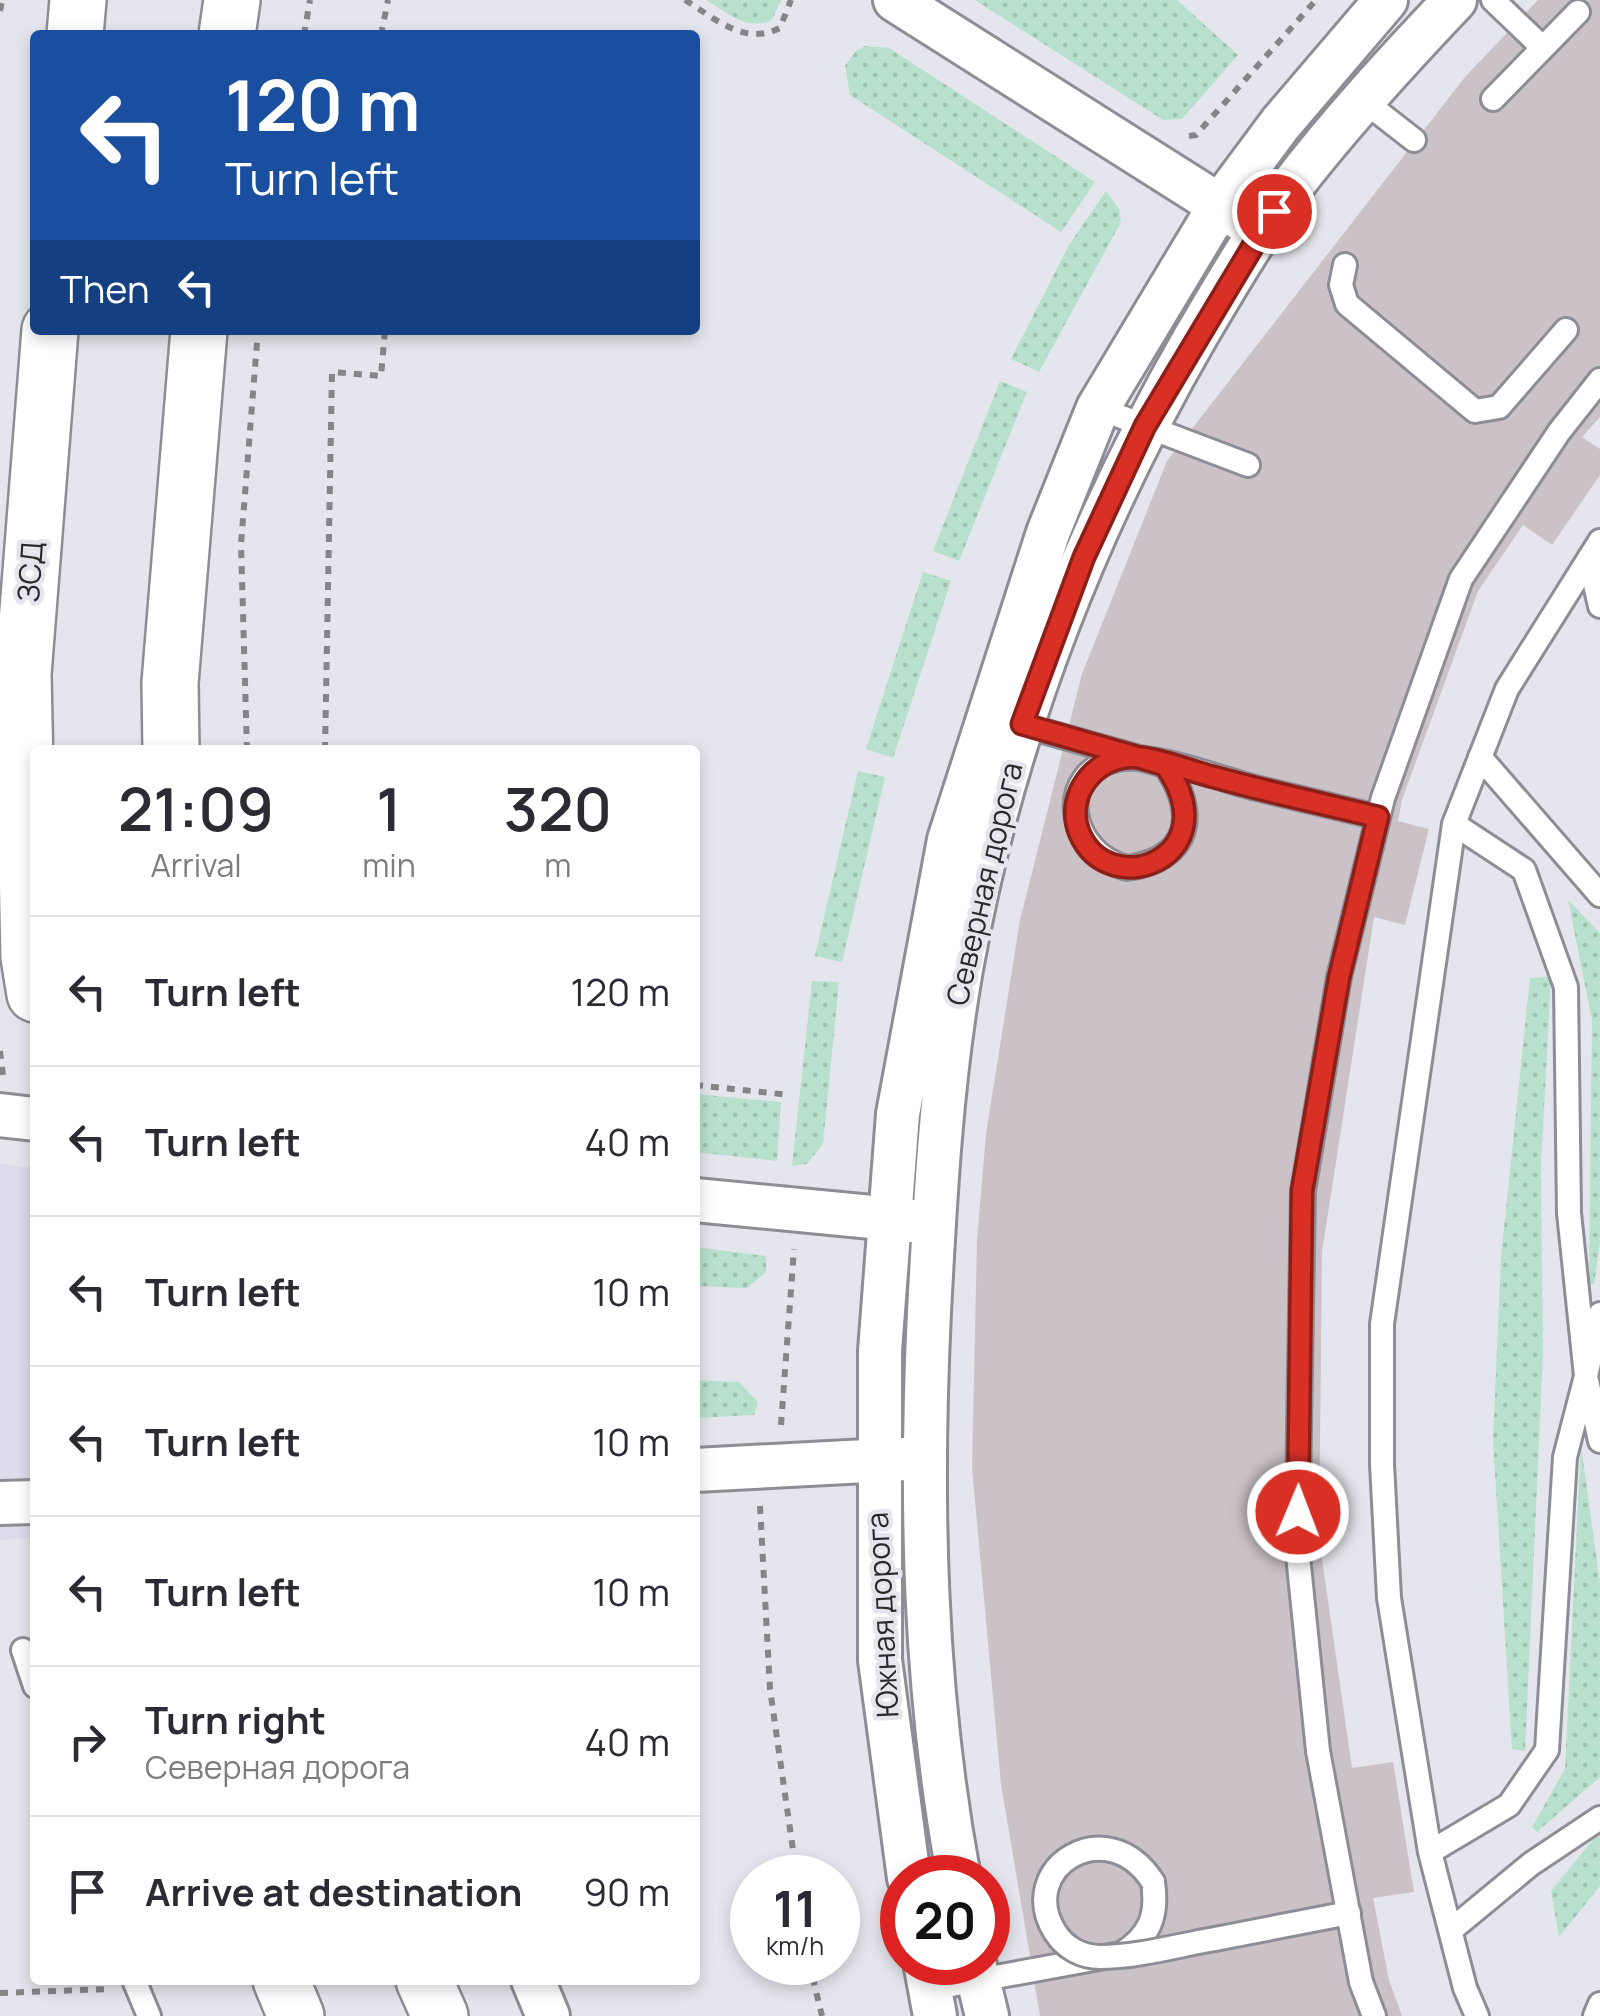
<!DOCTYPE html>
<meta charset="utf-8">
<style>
body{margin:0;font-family:Manrope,sans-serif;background:#f2f2f3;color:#2b2b33;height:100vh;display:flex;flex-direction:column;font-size:38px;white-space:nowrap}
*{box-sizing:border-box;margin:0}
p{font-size:32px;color:#7c7c81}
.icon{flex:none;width:55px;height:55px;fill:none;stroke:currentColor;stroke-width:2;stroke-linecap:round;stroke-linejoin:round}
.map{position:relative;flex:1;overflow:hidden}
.drawer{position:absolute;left:30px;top:745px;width:670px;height:1240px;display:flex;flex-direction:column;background:#fff;border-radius:10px;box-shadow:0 5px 15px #0003}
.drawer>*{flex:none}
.hud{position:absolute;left:30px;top:30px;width:670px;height:305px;border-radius:10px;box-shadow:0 5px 15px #0003;background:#1a4fa0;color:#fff;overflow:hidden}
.speed{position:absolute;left:730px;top:1855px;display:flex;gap:20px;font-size:50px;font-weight:700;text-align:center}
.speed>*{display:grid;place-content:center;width:130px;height:130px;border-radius:50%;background:#fff;box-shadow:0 5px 15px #0003;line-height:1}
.speed small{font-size:25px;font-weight:400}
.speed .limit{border:15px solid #d22;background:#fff;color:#111}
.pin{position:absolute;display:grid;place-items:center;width:85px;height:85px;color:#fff;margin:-42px;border:5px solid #fff;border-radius:50%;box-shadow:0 2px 10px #0007}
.me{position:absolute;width:110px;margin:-55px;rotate:1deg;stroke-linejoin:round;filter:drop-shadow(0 0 8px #0008)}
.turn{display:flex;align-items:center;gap:35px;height:210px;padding:0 30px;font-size:45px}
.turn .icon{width:130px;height:130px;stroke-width:2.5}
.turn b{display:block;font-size:70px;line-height:85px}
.then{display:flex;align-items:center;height:95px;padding:0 30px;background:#0003;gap:20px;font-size:38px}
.eta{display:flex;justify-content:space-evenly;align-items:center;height:170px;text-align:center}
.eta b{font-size:60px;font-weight:600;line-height:70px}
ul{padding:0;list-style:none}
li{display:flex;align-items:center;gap:30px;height:150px;padding:0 30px;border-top:2px solid #e1e1e2}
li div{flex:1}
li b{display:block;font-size:38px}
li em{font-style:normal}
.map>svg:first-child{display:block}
.built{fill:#dddcec}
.grass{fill:url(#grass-dots)}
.building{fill:#cbc2c7}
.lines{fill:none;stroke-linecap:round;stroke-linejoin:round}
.service-casing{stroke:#8d8d95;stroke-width:28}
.minor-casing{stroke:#8d8d95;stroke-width:48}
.motorway-casing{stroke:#8d8d95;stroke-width:60}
.path{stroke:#848489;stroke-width:6;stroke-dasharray:8 8;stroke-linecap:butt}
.service{stroke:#fff;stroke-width:22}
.minor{stroke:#fff;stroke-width:42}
.motorway{stroke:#fff;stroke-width:55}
.service-bridge-casing{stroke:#8d8d95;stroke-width:28;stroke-linecap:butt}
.service-bridge{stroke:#fff;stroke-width:22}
.route-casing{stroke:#8d1f18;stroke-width:25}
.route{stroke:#d93025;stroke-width:18}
.labels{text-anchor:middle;stroke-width:9;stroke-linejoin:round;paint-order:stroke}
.street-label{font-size:30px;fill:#29282b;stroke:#e5e5ed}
</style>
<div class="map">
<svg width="1600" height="2016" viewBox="0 0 1600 2016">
<defs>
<pattern id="grass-dots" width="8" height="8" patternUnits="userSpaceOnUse" patternTransform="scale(2.5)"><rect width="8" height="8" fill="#b8e1cd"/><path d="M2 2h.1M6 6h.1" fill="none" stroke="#9ec1b0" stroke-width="1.8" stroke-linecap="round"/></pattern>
</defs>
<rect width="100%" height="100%" fill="#e5e5ed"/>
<path class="built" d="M0,1164L35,1168V1538L0,1540Z"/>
<path class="grass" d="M706,0H781V1L771,21C745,30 728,13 706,0Z
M975,0H1177L1238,55L1182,119L1163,120Z
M865,46L889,48L1095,182L1061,232L850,95L845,66L856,51Z
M1106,191L1119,209L1121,222L1039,372L1011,359L1069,245Z
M1000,381L1027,392L959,561L933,551Z
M923,572L951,581L893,758L866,749Z
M858,771L885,777L842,962L815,956Z
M1568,900L1600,933V1242L1594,1284H1589L1592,1020Z
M1551,977L1541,1166L1543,1352L1525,1751L1512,1749L1493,1440L1501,1257L1530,978Z
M812,981L839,982L823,1144L807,1164L792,1166Z
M695,1094L781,1102L777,1161L695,1152Z
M695,1247L766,1256V1272L747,1288L695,1286Z
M695,1380L739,1382L758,1402L754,1415L695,1418Z
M1581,1445L1600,1583V1777L1537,1832L1532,1827L1565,1769Z
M1600,1831V1886L1559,1937L1551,1891Z"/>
<path class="building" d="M1538,0H1600V417L1582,437L1600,449V475L1552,545L1523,525L1478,591L1402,800L1398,821L1429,829L1405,925L1374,917L1322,1252L1319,1538L1352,1768L1393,1762L1414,1892L1373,1898L1389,1980L1402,2016H1040L1001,1784L972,1468L977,1240L986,1134L1020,920L1082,674L1167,461L1465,77Z"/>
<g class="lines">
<g class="service-casing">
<path id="service" d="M1493,0L1541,46
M1493,99L1578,12
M1364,101L1414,140
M1345,265L1341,285L1347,304L1475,411L1499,407L1566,330
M1098,408L1248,465
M1589,558L1600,606
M1014,723L1165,765C1199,813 1191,859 1127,868
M1480,757L1600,895
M1256,788L1378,817
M1600,1314L1586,1376L1600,1441
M23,1650L35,1686
M1430,1852L1509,1805L1547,1750L1565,1457L1586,1376L1569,1213L1566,987L1524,870L1454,824
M1451,1930L1531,1864L1600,1818
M1215,1939L1349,1913
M134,1980L149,2016
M930,1989L1121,1954C1150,1936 1158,1916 1153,1882
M1374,2016L1361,1982L1318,1751L1297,1546L1303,1191L1339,977L1383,798L1461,579L1559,432L1600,380
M1477,2016L1465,1988L1430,1852L1389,1598L1382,1464V1324L1454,824L1507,689L1600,541
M1595,2016L1600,2004"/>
</g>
<g class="minor-casing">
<path id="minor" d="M895,0L1241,219
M0,1115L35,1119
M695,1200L913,1221
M695,1470L904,1459
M0,1503L35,1502
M909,1878L880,1660V1351L898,1114L949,840L1048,533L1098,408L1220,205L1281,123L1386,0
M959,1878C924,1691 920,1501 929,1312C935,1198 941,1083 961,969C1001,746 1083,532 1196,336C1225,287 1254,237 1288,191C1339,124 1397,61 1455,0
M925,1962L935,2016
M974,1962L987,2016
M533,1980L548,2016"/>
</g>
<g class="motorway-casing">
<path id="motorway" d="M75,35L78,0
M227,35L232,0
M171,750L170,683L199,330
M35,994L29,957L23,674L50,330
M281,1980L296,2016
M424,1980L440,2016"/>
</g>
<path class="path" d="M685,0C716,19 744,46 780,28L791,0
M0,11L2,0
M304,35L310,0
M381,35L388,0
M1189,136L1196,135L1316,0
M247,750L241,544L258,330
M325,750L332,372L381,376L385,330
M0,1051L3,1075
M695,1085L790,1095
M781,1425L794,1249
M760,1506L770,1689L797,1878
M809,1962L822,2016
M0,1993L109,1989"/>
<use href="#service" class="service"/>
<use href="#minor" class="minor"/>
<use href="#motorway" class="motorway"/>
<g class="service-bridge-casing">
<path id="service-bridge" d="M1127,868C1066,852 1055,771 1118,759C1153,752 1220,779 1256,788
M1153,1882C1107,1810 1015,1868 1055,1932C1065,1948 1082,1957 1100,1957C1138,1957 1179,1945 1215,1939"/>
</g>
<use href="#service-bridge" class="service-bridge"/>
</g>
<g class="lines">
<g class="route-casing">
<path id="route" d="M1274,211L1145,426L1084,557L1022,724L1165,765C1231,858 1108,904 1079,832C1065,796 1094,757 1132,757C1157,757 1189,771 1214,777C1268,792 1323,804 1378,817L1339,978L1302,1191L1298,1512"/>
</g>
<use href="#route" class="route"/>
</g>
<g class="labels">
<g class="street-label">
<text transform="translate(31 572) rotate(-86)" y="10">ЗСД</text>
<text transform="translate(985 884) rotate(-77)" y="10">Северная дорога</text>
<text transform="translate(883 1615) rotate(-93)" y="10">Южная дорога</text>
</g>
</g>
</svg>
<div class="speed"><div>11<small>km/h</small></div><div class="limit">20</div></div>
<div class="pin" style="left:1274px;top:211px;background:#d93025"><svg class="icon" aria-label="arrive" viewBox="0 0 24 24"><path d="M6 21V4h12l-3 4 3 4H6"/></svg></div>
<svg class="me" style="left:1298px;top:1512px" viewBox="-20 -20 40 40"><circle r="17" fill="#d93025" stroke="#fff" stroke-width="3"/><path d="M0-11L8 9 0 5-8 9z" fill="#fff"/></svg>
<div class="hud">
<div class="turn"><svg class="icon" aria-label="left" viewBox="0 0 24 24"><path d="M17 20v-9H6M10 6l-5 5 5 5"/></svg><div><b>120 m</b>Turn left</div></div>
<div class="then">Then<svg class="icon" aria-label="left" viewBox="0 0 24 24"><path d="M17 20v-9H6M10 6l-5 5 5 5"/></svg></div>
</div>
<section class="drawer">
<div class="eta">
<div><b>21:09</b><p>Arrival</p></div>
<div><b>1</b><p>min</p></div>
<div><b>320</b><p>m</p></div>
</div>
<ul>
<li><svg class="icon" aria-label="left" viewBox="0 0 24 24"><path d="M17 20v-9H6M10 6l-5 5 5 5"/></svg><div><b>Turn left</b></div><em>120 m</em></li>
<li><svg class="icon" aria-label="left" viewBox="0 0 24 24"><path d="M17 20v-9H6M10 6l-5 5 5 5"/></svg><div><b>Turn left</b></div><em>40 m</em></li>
<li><svg class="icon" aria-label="left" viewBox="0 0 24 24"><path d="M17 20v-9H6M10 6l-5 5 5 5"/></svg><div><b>Turn left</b></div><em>10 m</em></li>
<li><svg class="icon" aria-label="left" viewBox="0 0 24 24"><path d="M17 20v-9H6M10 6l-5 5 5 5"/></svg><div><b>Turn left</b></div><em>10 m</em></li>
<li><svg class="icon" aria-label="left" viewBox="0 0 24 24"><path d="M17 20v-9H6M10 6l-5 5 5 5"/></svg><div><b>Turn left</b></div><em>10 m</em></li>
<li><svg class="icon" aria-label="right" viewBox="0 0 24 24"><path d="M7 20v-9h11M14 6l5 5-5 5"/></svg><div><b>Turn right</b><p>Северная дорога</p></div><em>40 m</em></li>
<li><svg class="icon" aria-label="arrive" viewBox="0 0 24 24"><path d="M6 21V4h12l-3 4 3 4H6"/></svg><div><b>Arrive at destination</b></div><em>90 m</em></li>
</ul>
</section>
</div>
